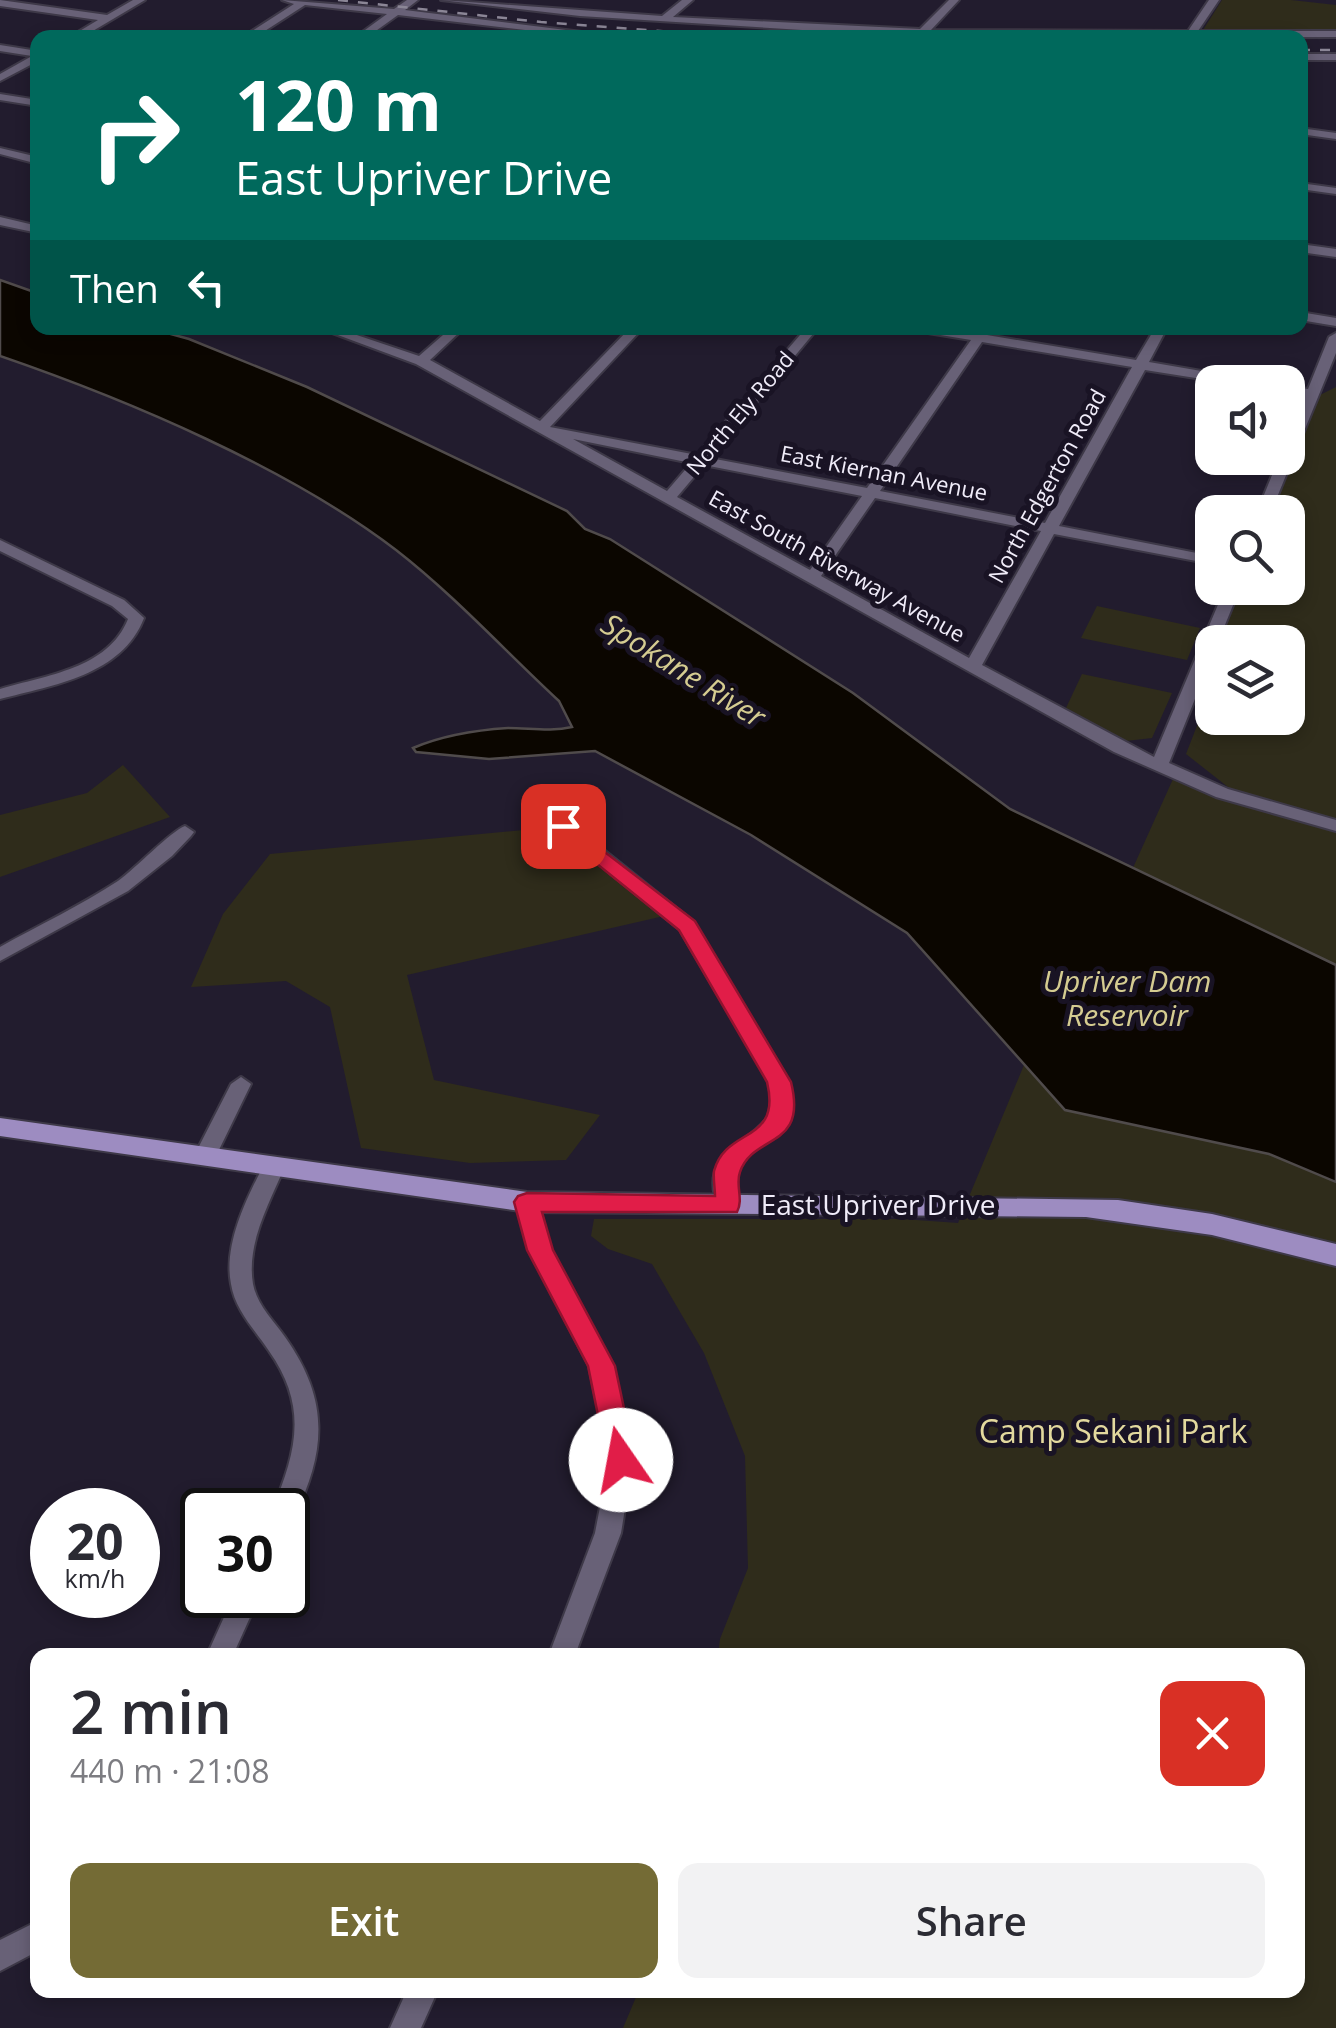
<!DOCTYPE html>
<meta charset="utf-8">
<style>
body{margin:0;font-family:"Open Sans",sans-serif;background:#f2f2f3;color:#2b2b33;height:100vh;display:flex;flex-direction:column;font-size:38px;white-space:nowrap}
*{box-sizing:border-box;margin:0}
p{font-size:32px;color:#7c7c81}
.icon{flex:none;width:55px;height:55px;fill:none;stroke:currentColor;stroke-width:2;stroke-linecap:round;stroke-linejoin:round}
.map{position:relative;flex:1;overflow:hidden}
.panel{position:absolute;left:30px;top:1648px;width:1275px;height:350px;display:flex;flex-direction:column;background:#fff;border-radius:20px;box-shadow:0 5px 15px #0003}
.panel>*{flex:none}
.top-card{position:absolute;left:30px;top:30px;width:1278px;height:305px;border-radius:20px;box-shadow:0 5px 15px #0003;background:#00695c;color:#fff;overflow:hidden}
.tools{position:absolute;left:1195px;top:365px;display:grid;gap:20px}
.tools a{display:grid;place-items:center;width:110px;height:110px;border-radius:20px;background:#fff;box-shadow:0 5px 15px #0003;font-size:50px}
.speed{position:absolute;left:30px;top:1488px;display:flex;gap:20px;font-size:50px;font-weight:700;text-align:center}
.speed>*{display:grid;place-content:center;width:130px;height:130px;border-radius:50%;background:#fff;box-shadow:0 5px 15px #0003;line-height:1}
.speed small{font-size:25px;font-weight:400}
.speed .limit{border:5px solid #111;border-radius:15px;background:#fff;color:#111}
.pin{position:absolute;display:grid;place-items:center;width:85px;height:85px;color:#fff;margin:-42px;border-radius:20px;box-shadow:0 5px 15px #0006}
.me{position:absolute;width:110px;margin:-55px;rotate:348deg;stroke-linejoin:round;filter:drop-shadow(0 0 8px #0008)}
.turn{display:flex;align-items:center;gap:35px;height:210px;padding:0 40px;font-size:45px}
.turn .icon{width:130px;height:130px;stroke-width:2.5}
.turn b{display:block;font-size:70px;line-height:85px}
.then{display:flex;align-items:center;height:95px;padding:0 40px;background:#0003;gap:20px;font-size:38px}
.round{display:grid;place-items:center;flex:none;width:105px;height:105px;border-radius:20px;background:#f2f2f3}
.overview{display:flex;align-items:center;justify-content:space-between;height:170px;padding:0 40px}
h1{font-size:60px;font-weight:600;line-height:75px}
.primary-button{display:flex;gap:20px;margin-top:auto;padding:20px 40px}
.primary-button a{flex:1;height:115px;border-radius:20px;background:#746b35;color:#fff;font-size:40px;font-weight:600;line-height:115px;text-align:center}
.primary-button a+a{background:#f2f2f3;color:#2b2b33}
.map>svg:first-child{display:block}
.green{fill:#2f2c1b}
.water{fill:#0b0600;stroke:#504b4b;stroke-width:2.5}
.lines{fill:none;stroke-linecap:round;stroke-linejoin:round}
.minor-casing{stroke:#3e3948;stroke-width:4}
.major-casing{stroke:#3e3948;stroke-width:4}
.minor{fill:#686177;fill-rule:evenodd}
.major{fill:#9d8cc1;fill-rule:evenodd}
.rail{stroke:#8b8696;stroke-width:2.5;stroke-dasharray:10 10;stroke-linecap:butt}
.route{fill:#e11d48;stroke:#92132f;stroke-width:2.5}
.labels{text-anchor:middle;stroke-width:10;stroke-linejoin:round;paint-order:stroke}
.far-street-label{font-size:22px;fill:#f0ecf9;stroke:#191324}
.street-label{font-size:28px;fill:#f0ecf9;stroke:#191324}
.water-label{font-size:30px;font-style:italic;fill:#d5cc91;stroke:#191324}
.near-park-label{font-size:32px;fill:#e3d99e;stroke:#191324}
</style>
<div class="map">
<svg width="1336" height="2028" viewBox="0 0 1336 2028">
<rect width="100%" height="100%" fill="#221c2e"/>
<path class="green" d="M1222,0H1291L1336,5V31L1203,30Z
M1336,387V821L1233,791L1186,754L1200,718L1197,695L1212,657V718H1288V642H1218L1241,588H1288V512H1272L1320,395Z
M1097,606L1200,628L1187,660L1081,638Z
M1082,674L1172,693L1152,738L1126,741L1066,708Z
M123,765L170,817L0,877V815L87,793Z
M1173,779L1224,799L1336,830V965L1132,870Z
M555,827L664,916L407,975L434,1080L600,1115L566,1160L470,1163L361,1148L330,1007L286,981L191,987L223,914L270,854Z
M1024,1065L1066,1110L1269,1154L1336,1182V2028H623L639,1990H1298V1655H718L720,1639L748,1568L745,1456L704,1353L652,1264L608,1249L591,1236L594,1219H902L958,1223Z"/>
<path class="water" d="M0,280L37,293L38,328H149L189,339L307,387L567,511L585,529L610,539L853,693L1010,809L1336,965V1182L1269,1154L1065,1110L907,933L751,835L595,751L489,759L416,752L413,748C441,736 477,730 508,728C530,728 551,732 572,727L559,701C505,651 454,595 396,550C289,468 128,400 0,356Z"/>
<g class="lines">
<g class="minor-casing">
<path id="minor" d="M0,0L107,15L133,0H145L81,38H68L98,20L0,6Z
M282,0L394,9L407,0H418L405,10L630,38H594L398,15L366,38H354L387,14L305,5L254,38H241L294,4Z
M441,0L662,16L682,0H693L673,17L920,29L949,0H959L931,30L1188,31L1209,0H1219L1198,31H1336V37L1028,38L850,33L580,16Z
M0,45L38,51V61L0,81V74L32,56L0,51Z
M1300,54H1336V60H1300Z
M0,94L38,100V106L0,100Z
M1300,128L1336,133V139L1300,134Z
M0,148L38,157V164L0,154Z
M1300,183L1336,188V194L1300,189Z
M0,217L38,226V233L0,225Z
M1300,244L1336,249V257L1300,252Z
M1300,312L1336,318V326L1300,320Z
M319,328H336L419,356L451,328H464L430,360L540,421L630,328H643L550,427L697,455L806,328H818L710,458L867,488L971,340L922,332L916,328L976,333L980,328H990L987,335L1136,360L1155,328H1167L1149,362L1242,378L1249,382H1221L1145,370L1059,526L1212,556V564L1054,534L982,665L1154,757L1225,588H1240L1218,642H1212V657L1169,763L1228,789L1336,820V831L1216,797L1114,752L416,364ZM982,342L1132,367L1045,523L880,491ZM573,439L691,463L667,491ZM704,465L862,496L810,570L677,497ZM875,498L1041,531L969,658L821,576Z
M1336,333V353L1271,512H1257L1279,458H1288V439L1305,397L1288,394V386L1308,389L1329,337Z
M0,540L124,600L144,618C122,675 54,685 0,699V689C46,675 108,669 128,619L112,606L0,551Z
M563,821L569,822L694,922L789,1082C798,1149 763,1127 741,1164C732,1179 742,1196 736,1211H720C695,1154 745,1148 768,1117L771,1103L769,1082L680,930L557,830L554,826Z
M185,826L194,832L191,836L172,856L128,891L0,961V947C39,925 80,906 118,881C135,869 171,831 185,826Z
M241,1077L251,1084L216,1156L213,1161H197L194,1156L231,1084Z
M274,1158L282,1161L285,1166C270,1202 246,1243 253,1284C257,1305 273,1320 285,1337C329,1399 327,1450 294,1517L288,1520V1510H272C297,1451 308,1406 269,1351C255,1330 235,1310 231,1284C223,1244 248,1195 266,1161Z
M527,1194L535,1196L538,1202L551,1250L613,1366L633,1460L621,1533L575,1655H549L595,1533L609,1460L589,1366L529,1250L516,1202L519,1196Z
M234,1595H260L233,1655H207Z
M38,1921V1951L0,1971V1940Z
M407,1990H438L421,2028H390Z"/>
</g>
<g class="major-casing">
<path id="major" d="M0,1118L527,1192L1118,1200L1212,1214L1336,1244V1266L1212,1235L1086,1217L527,1212L0,1136Z"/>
</g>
<use href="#minor" class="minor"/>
<use href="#major" class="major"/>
<path class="rail" d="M338,0L541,22L750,38
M1300,50H1336"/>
</g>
<path class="route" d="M563,820L695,921L791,1082C808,1150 753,1133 740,1172C735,1185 744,1199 737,1212H542L553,1250L615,1366L635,1460L631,1468L621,1471L611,1468L607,1460L588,1366L527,1250L514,1202L518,1196L527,1193L715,1196C715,1189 713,1178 714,1171C726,1126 782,1144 767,1082L679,930L556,831L553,826Z"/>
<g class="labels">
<g class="far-street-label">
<text transform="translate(740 413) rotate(-50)" y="8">North Ely Road</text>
<text transform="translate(884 473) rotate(11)" y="8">East Kiernan Avenue</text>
<text transform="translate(1047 486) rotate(-61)" y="8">North Edgerton Road</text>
<text transform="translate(837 566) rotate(29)" y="8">East South Riverway Avenue</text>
</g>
<g class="street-label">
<text x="878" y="1215">East Upriver Drive</text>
</g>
<g class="water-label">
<text transform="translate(683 671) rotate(32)" y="10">Spokane River</text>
<text x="1127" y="992">Upriver Dam<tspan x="1127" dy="34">Reservoir</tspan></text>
</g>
<g class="near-park-label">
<text x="1113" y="1443">Camp Sekani Park</text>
</g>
</g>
</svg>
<div class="tools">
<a><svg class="icon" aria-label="sound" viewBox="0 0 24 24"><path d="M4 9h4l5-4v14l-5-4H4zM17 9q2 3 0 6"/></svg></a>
<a><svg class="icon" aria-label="search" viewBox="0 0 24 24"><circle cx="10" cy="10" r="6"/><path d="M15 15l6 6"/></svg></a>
<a><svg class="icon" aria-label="layers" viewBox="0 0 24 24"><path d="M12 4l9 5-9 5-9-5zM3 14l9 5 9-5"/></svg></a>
</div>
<div class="speed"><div>20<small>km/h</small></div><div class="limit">30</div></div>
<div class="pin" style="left:563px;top:826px;background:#d93025"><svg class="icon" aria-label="arrive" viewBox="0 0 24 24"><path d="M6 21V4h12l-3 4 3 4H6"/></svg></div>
<svg class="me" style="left:621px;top:1460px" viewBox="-20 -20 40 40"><circle r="19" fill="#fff"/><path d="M0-13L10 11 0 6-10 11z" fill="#e11d48"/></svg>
<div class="top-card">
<div class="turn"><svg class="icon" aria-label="right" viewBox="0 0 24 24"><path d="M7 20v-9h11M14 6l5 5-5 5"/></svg><div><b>120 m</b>East Upriver Drive</div></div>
<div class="then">Then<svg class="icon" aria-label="left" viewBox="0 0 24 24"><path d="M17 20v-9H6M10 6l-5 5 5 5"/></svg></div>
</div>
<section class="panel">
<div class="overview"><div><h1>2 min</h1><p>440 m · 21:08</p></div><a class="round" style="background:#d93025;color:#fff"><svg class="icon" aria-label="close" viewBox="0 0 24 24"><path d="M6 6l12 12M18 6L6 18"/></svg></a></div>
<div class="primary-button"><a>Exit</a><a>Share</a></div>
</section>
</div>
